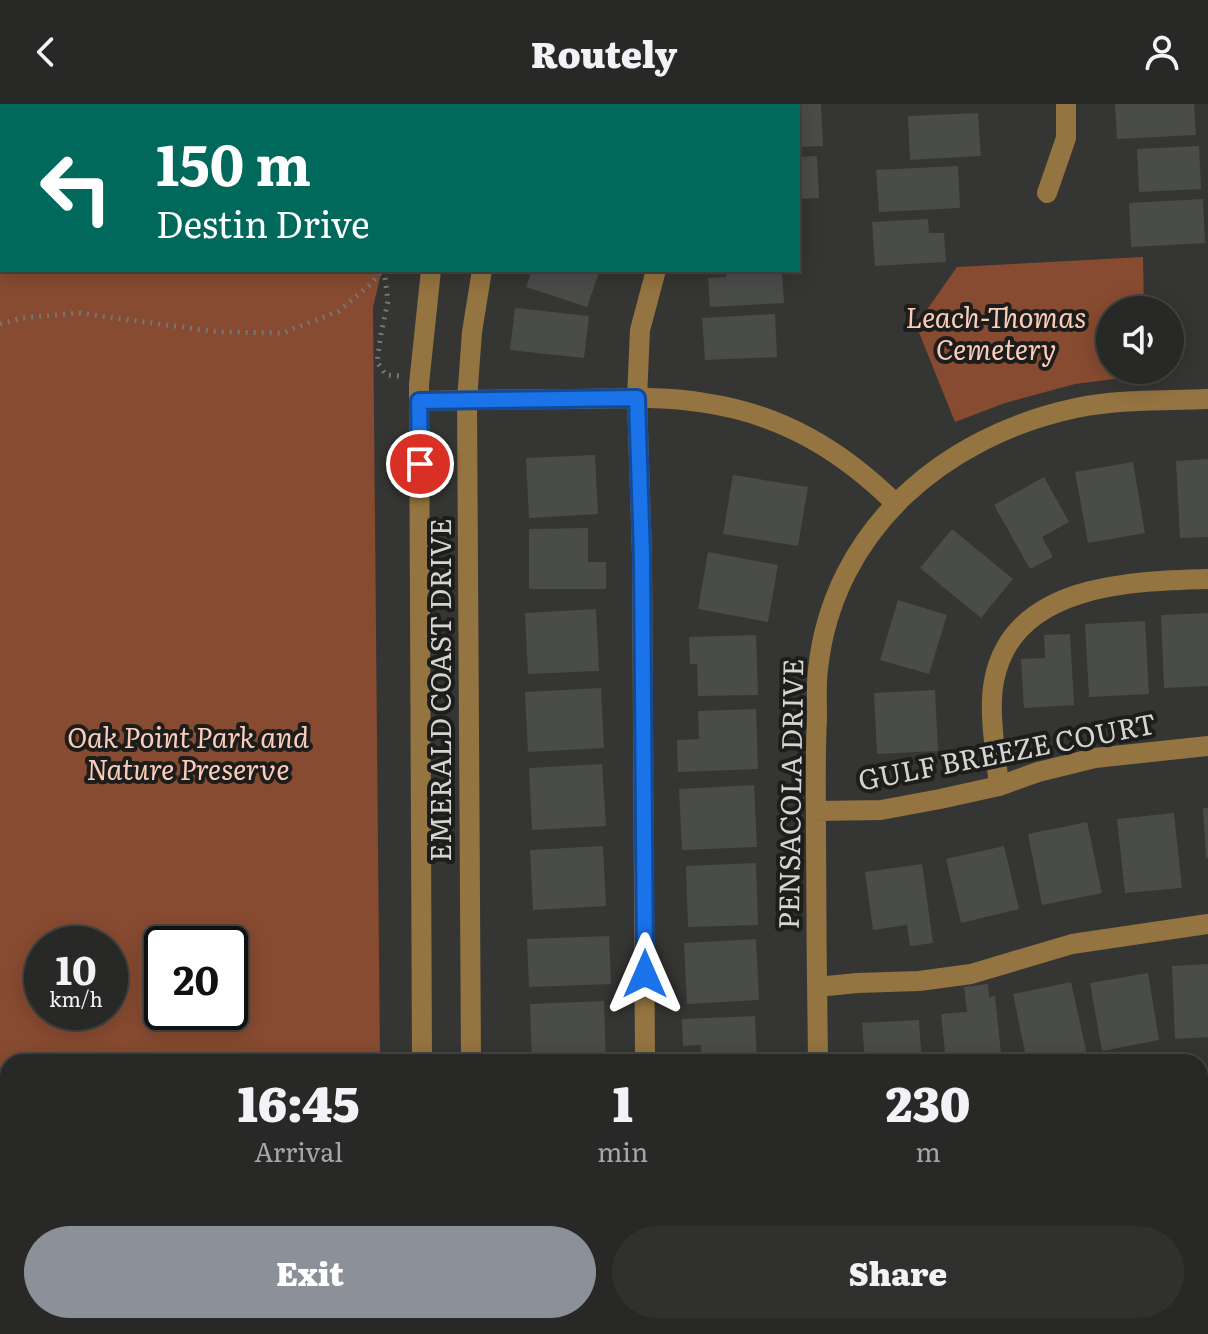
<!DOCTYPE html>
<style>
body{margin:0;font-family:Literata,serif;background:#30302e;color:#f1f3f6;height:100vh;display:flex;flex-direction:column;font-size:30px;white-space:nowrap}
*{box-sizing:border-box;margin:0}
p{font-size:26px;color:#a5a6a7}
.icon{flex:none;width:44px;height:44px;fill:none;stroke:currentColor;stroke-width:2;stroke-linecap:round;stroke-linejoin:round}
.map{position:relative;flex:1;overflow:hidden}
.sheet{position:absolute;left:0px;top:950px;width:1208px;height:280px;display:flex;flex-direction:column;background:#282826;border-radius:24px 24px 0 0;box-shadow:0 4px 20px #0003,0 0 0 2px #444443}
.sheet>*{flex:none}
.guide{position:absolute;left:0px;top:0px;width:800px;height:168px;box-shadow:0 4px 20px #0003,0 0 0 2px #444443;background:#00695c;color:#fff;overflow:hidden}
.controls{position:absolute;left:1096px;top:192px;display:grid;gap:16px}
.controls a{display:grid;place-items:center;width:88px;height:88px;border-radius:50%;background:#282826;box-shadow:0 4px 20px #0003,0 0 0 2px #444443;font-size:40px}
.speed{position:absolute;left:24px;top:822px;display:flex;gap:16px;font-size:40px;font-weight:700;text-align:center}
.speed>*{display:grid;place-content:center;width:104px;height:104px;border-radius:50%;background:#282826;box-shadow:0 4px 20px #0003,0 0 0 2px #444443;line-height:1}
.speed small{font-size:20px;font-weight:400}
.speed .limit{border:4px solid #111;border-radius:12px;background:#fff;color:#111}
.pin{position:absolute;display:grid;place-items:center;width:68px;height:68px;color:#fff;margin:-34px;border:4px solid #fff;border-radius:50%;box-shadow:0 2px 8px #0007}
.me{position:absolute;width:88px;margin:-44px;rotate:0deg;stroke-linejoin:round;filter:drop-shadow(0 0 6px #0008)}
.turn{display:flex;align-items:center;gap:28px;height:168px;padding:0 24px;font-size:36px}
.turn .icon{width:104px;height:104px;stroke-width:2.5}
.turn b{display:block;font-size:56px;line-height:68px}
.eta{display:flex;justify-content:space-evenly;align-items:center;height:136px;text-align:center}
.eta b{font-size:48px;font-weight:800;line-height:56px}
.button{display:flex;gap:16px;margin-top:auto;padding:16px 24px}
.button a{flex:1;height:92px;border-radius:48px;background:#8c9099;color:#fff;font-size:32px;font-weight:800;line-height:92px;text-align:center}
.button a+a{background:#30302e;color:#f1f3f6}
header{display:flex;justify-content:space-between;align-items:center;height:104px;padding:0 24px;background:#282826;font-size:36px;font-weight:800}
.map>svg:first-child{display:block}
.green{fill:#874b31;fill-rule:evenodd}
.building{fill:#4a4c4a}
.lines{fill:none;stroke-linecap:round;stroke-linejoin:round}
.path{stroke:#767674;stroke-width:5;stroke-dasharray:2 6;stroke-linecap:butt}
.minor{stroke:#947440;stroke-width:20}
.route-casing{stroke:#114b97;stroke-width:20}
.route{stroke:#1a73e8;stroke-width:14}
.labels{text-anchor:middle;stroke-width:8;stroke-linejoin:round;paint-order:stroke}
.park-label{font-size:28px;font-style:italic;fill:#fbccb9;stroke:#1d1d1b}
.street-label{font-size:28px;fill:#d4d4d3;stroke:#1d1d1b}
</style>
<header><svg class="icon" aria-label="back" viewBox="0 0 24 24"><path d="M15 5l-7 7 7 7"/></svg>Routely<svg class="icon" aria-label="person" viewBox="0 0 24 24"><circle cx="12" cy="8" r="4"/><path d="M4 21q1-7 8-7t8 7"/></svg></header>
<div class="map">
<svg width="1208" height="1230" viewBox="0 0 1208 1230">
<rect width="100%" height="100%" fill="#353533"/>
<path class="green" d="M0,0H431V2H2V166H382L373,203L380,958H8V1222H382V1230H0ZM110,840V908H42V840ZM162,840H230V908H162Z
M1143,153L1144,206H1110V266H1145V271L1075,280L1005,299L955,318L916,221L957,163Z"/>
<path class="building" d="M798,0H821L823,42L798,43Z
M1115,0H1194L1196,31L1117,35Z
M978,9L981,52L910,56L908,12Z
M1199,42L1201,85L1139,88L1137,45Z
M817,52L819,94L798,95V53Z
M958,62L960,104L879,108L876,66Z
M1203,95L1205,139L1131,143L1129,99Z
M928,115L929,129H944L946,158L875,162L872,118Z
M532,166H600L587,203L526,183Z
M726,166H782L784,199L710,203L708,174L726,173Z
M515,204L589,212L584,254L510,246Z
M775,210L777,253L705,256L702,214Z
M595,351L598,410L529,414L526,354Z
M1208,355V433L1180,434L1176,357Z
M1133,358L1145,429L1088,439L1075,368Z
M733,371L808,383L798,442L723,430Z
M1044,373L1069,418L1042,433L1053,453L1030,465L994,401Z
M588,424V458H606V485H529V425Z
M952,425L1013,475L981,514L920,464Z
M708,448L778,461L768,518L698,505Z
M898,496L947,511L929,570L880,556Z
M596,505L599,567L528,570L525,509Z
M1208,509V582L1164,584L1161,511Z
M1145,517L1149,590L1089,593L1085,520Z
M1070,530L1074,601L1024,604L1021,555L1045,554L1044,531Z
M756,531L758,591L698,592L697,560H690L689,533Z
M601,584L604,644L528,648L525,588Z
M935,586L938,647L877,650L874,589Z
M756,605L758,665L678,668L677,636L699,635L698,607Z
M602,660L606,722L532,726L529,664Z
M754,681L757,743L682,746L679,685Z
M1203,704H1208V754H1206Z
M1174,709L1182,784L1125,789L1117,715Z
M1087,718L1102,789L1042,801L1028,730Z
M603,742L606,802L533,806L530,746Z
M1004,742L1019,805L961,819L946,755Z
M756,759L758,821L688,823L686,762Z
M922,760L933,839L910,842L907,821L873,826L865,768Z
M609,832L611,880L529,883L527,835Z
M756,835L759,896L687,900L684,839Z
M1208,860V933L1175,935L1172,862Z
M1148,869L1159,936L1102,947L1090,879Z
M1071,878L1087,951L1053,958H1027L1013,890Z
M988,880L989,893L995,892L1002,958H946L941,910L967,908L964,883Z
M604,897L606,957L532,958L530,900Z
M755,912L757,958H702L701,941L683,942L682,915Z
M919,916L922,958H865L862,919Z
M1208,1211V1230H1201L1200,1212Z
M530,1222H596L597,1230H530Z
M685,1222H757L758,1230H685Z
M1139,1222H1180L1181,1230H1120L1119,1226Z"/>
<g class="lines">
<path class="path" d="M447,2L448,0
M384,166L388,197L381,230L377,258L386,271L399,272
M0,220L22,214L79,209L218,228L283,229L339,207L371,180L382,166"/>
<path class="minor" d="M473,2L474,0
M527,2V0
M697,2V0
M1047,89L1066,34V0
M419,297C472,296 525,295 577,295C620,294 663,292 705,299C781,310 841,346 895,399
M999,682C996,650 988,608 994,577C1012,480 1130,477 1208,475
M816,707L881,706L940,695L999,682L1038,668L1095,654L1208,642
M817,883L857,879L919,877L971,870L1072,840L1208,820
M422,958L419,280L431,166
M471,958L467,296L472,228L482,166
M645,958L642,452L637,294L640,226L656,166
M818,958C817,881 816,805 816,728C816,690 815,652 817,614C817,598 816,581 818,565C833,426 944,332 1076,304C1119,295 1164,297 1208,295
M1200,990L1208,988
M1200,1169L1208,1167
M474,1222V1230
M647,1222V1230
M820,1223L907,1227L960,1222
M422,1230V1222"/>
</g>
<g class="lines">
<g class="route-casing">
<path id="route" d="M420,360L419,297L637,294L642,452L645,870"/>
</g>
<use href="#route" class="route"/>
</g>
<g class="labels">
<g class="park-label">
<text x="996" y="224">Leach-Thomas<tspan x="996" dy="32">Cemetery</tspan></text>
<text x="188" y="644">Oak Point Park and<tspan x="188" dy="32">Nature Preserve</tspan></text>
</g>
<g class="street-label">
<text transform="translate(441 586) rotate(-90)" y="10">EMERALD COAST DRIVE</text>
<text transform="translate(1007 648) rotate(-11)" y="10">GULF BREEZE COURT</text>
<text transform="translate(791 690) rotate(-89)" y="10">PENSACOLA DRIVE</text>
</g>
</g>
</svg>
<div class="controls">
<a><svg class="icon" aria-label="sound" viewBox="0 0 24 24"><path d="M4 9h4l5-4v14l-5-4H4zM17 9q2 3 0 6"/></svg></a>
</div>
<div class="speed"><div>10<small>km/h</small></div><div class="limit">20</div></div>
<div class="pin" style="left:420px;top:360px;background:#d93025"><svg class="icon" aria-label="arrive" viewBox="0 0 24 24"><path d="M6 21V4h12l-3 4 3 4H6"/></svg></div>
<svg class="me" style="left:645px;top:870px" viewBox="-20 -20 40 40"><path d="M0-17L14 15 0 8-14 15z" fill="#1a73e8" stroke="#fff" stroke-width="4"/></svg>
<div class="guide">
<div class="turn"><svg class="icon" aria-label="left" viewBox="0 0 24 24"><path d="M17 20v-9H6M10 6l-5 5 5 5"/></svg><div><b>150 m</b>Destin Drive</div></div>
</div>
<section class="sheet">
<div class="eta">
<div><b>16:45</b><p>Arrival</p></div>
<div><b>1</b><p>min</p></div>
<div><b>230</b><p>m</p></div>
</div>
<div class="button"><a>Exit</a><a>Share</a></div>
</section>
</div>
